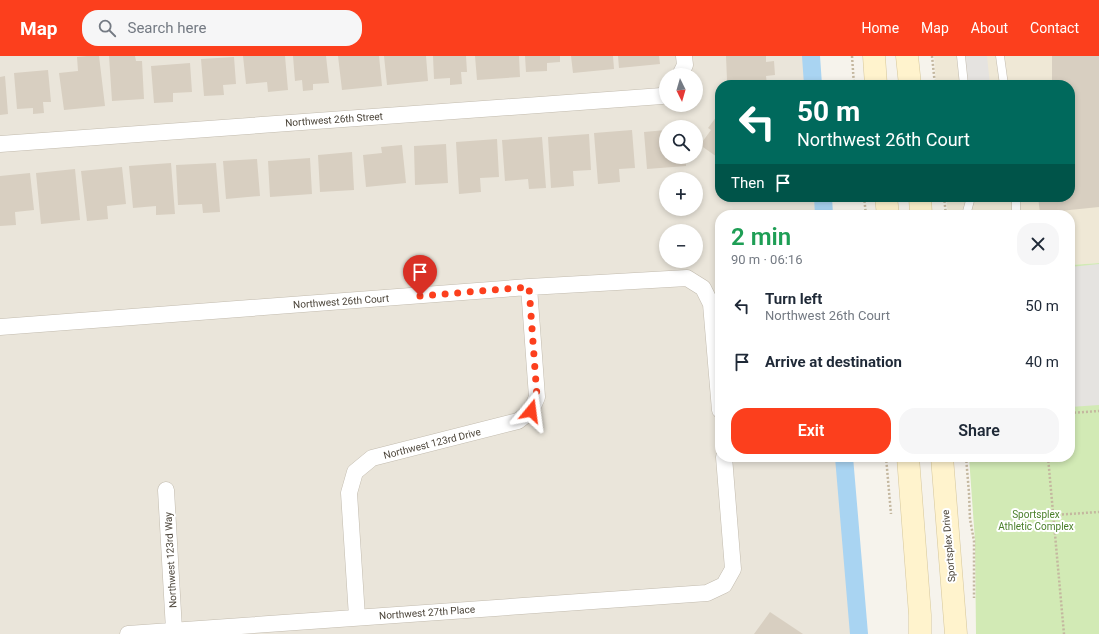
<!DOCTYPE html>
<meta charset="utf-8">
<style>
body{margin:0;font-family:Roboto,sans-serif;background:#f6f6f7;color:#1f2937;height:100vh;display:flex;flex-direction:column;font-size:15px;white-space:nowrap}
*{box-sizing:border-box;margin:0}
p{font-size:13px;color:#747a83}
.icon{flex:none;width:22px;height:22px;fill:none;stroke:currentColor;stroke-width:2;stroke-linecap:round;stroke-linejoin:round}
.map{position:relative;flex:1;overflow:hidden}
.side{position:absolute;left:715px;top:154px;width:360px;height:252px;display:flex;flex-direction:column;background:#fff;border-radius:16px;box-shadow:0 2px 6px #0003}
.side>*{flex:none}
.hud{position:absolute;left:715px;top:24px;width:360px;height:122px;border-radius:16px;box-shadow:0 2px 6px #0003;background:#00695c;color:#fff;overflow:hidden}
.needle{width:26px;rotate:175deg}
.buttons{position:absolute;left:659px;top:12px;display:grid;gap:8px}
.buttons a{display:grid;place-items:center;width:44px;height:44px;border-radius:50%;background:#fff;box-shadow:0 2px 6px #0003;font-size:20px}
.pin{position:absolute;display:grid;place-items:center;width:34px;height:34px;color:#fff;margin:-41px -17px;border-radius:50% 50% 50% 0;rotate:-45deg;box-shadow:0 0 4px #0007}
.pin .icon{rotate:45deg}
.me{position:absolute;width:44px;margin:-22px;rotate:16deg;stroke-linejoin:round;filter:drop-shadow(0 0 3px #0008)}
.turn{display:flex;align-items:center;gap:14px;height:84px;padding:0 16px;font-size:18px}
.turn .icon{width:52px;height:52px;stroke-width:2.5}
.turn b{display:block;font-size:28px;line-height:34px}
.then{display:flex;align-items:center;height:38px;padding:0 16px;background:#0003;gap:8px;font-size:15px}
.round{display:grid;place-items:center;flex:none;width:42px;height:42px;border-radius:16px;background:#f6f6f7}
.head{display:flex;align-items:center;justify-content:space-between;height:68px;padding:0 16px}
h1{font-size:24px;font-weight:600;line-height:30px;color:#1e9e55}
.primary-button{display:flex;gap:8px;margin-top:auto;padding:8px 16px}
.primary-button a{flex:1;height:46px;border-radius:16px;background:#fc3f1d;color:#fff;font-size:16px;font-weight:600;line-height:46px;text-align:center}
.primary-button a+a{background:#f6f6f7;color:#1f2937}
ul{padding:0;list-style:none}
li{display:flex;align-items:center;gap:12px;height:56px;padding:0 16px}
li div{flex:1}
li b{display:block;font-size:15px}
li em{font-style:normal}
header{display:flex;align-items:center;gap:24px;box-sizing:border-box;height:56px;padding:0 20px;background:#fc3f1d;color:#fff}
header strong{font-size:19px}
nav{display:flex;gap:22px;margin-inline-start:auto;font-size:14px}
.search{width:280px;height:36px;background:#f6f6f7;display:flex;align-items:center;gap:10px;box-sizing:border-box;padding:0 14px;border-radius:16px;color:#747a83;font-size:15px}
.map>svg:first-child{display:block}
.residential{fill:#eae5da;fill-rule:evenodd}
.education{fill:#efe8d6}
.green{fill:#d2eab5}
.parking{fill:#e5e3e0}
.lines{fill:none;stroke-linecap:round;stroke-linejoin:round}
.canal{stroke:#a9d4f2;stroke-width:18}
.building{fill:#d8cfc1}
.lane-casing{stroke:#c2bbae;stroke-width:9}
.street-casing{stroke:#c2bbae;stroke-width:17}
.secondary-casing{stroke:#d6c79b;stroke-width:23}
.path{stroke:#c4b79f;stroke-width:2.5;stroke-dasharray:2 2;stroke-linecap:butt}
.lane{stroke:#fff;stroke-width:8}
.street{stroke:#fff;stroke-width:16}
.secondary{stroke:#fff3cd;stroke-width:22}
.route{stroke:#fc3f1d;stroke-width:7;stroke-dasharray:0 12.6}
.labels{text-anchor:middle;stroke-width:4;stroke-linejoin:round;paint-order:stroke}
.street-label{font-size:10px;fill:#4b4439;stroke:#fff}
.park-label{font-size:10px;fill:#4a7f2a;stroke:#fff}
</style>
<header>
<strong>Map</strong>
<div class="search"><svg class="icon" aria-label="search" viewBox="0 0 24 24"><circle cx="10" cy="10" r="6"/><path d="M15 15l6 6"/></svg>Search here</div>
<nav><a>Home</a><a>Map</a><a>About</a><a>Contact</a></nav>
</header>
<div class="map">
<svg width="1099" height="578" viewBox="0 0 1099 578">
<rect width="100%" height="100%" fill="#f6f3ec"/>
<path class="residential" d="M0,0H811L813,29H720V141H823L824,159H720V401H844L859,578H0ZM666,19H696V49H666ZM666,71H696V101H666ZM666,123H696V153H666ZM666,175H696V205H666Z"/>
<path class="education" d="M934,0H1099V207L1070,209V159H948L946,141H1070V29H936Z"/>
<path class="green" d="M1099,207V578H976L975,485L969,401H1070V209Z"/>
<path class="parking" d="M965,0H987L990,29H968Z
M1099,208V349L1070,351V211Z"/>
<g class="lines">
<path class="canal" d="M811,0L813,29
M823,141L824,159
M844,401L859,578"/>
</g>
<path class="building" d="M87,0H99L105,50L64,54L59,17L78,15L77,1Z
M109,0H135L136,5H142L144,43L112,45Z
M243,0H285L288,34L268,36L267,26L246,28Z
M293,0H326L329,27L313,28V34L303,35L302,24L295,25Z
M338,0H379L382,30L342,34Z
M384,0H426L428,25L387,29Z
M433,0H466L467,16H461L462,28L450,29V22L434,23Z
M475,0H519L520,21L477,24Z
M525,0H560V6L547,7V15L526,16Z
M571,0H613L614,13L573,17Z
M618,0H659L660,8L619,12Z
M726,0H766V6L774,5L775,19L766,20L767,29H730L729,24H727Z
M1052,0H1099V151L1040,157L1038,141H1070V29H1052Z
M234,1L236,28L223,29L224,39L204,40L201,3Z
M190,7L192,36L173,37V46L154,47L151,10Z
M48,14L51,46H43L44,57L33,58V52L17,53L14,17Z
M5,20L8,58L0,59V21Z
M720,56V103L700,89L711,74L708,72Z
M632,74L635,112L619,113L620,126L598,128L594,77Z
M666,74V101H686V110L647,113L644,76Z
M589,78L591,114L573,115L574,130L551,132L548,81Z
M542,81L546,132L529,133L528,123L505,125L502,84Z
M497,83L499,121L480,122L481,136L459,138L456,86Z
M446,88L448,127L415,129L414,90Z
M402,89L406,127L366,131L363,99L382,97L381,91Z
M352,96L354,134L320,136L318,99Z
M310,102L312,138L270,141L268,105Z
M257,103L260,140L226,143L223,105Z
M171,107L175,158L156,159V150L133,152L129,110Z
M216,107L220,156L203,157L202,148L178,149L176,109Z
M122,111L126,148L107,150L108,163L87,165L81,115Z
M75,113L80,164L41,168L36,117Z
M30,117L34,154L15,156L16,169L0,170V120Z
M770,556L803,578H754Z"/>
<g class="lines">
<g class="lane-casing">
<path id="lane" d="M961,0L964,29
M1000,0L1004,29
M966,159L971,141
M1016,159V141"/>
</g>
<g class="street-casing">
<path id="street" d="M680,19L685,9L684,0
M0,88L662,40L666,36
M0,271L529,231L687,222L703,232L711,248L720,354
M166,434L174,574
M357,561L349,437L355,416L372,402L518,365L531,355L537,341L529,231
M128,578L707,537L724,529L733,513L724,401"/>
</g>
<g class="secondary-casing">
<path id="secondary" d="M874,0L876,29
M907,0L910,29
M886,141L888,159
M920,141L921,159
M908,401L920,559V578
M942,401L956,578"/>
</g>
<path class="path" d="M852,0L854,29
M932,0L935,29
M864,141L866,159
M944,141L946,159
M1070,357L1099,355
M886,401L891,458
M966,401L969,437L970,463L974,485V542
M1048,401L1064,578
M1054,459L1099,456"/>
<use href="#lane" class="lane"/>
<use href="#street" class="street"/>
<use href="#secondary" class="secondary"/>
</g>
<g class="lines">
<path class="route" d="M420,240L529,231L537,341L531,355"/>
</g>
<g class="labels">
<g class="street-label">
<text transform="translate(334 63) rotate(-4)" y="4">Northwest 26th Street</text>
<text transform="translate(341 245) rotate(-4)" y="4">Northwest 26th Court</text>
<text transform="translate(432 387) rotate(-14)" y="4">Northwest 123rd Drive</text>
<text transform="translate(948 490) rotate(-95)" y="4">Sportsplex Drive</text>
<text transform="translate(170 504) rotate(-93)" y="4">Northwest 123rd Way</text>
<text transform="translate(427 556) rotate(-4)" y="4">Northwest 27th Place</text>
</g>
<g class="park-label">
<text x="1036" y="462">Sportsplex<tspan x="1036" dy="12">Athletic Complex</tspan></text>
</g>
</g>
</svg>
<div class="buttons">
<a><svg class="needle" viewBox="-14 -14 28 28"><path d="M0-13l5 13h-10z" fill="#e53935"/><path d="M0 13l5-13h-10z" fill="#747a83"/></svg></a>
<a><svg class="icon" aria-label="search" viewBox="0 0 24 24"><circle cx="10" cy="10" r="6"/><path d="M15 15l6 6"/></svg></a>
<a>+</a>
<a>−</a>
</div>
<div class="pin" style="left:420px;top:240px;background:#d93025"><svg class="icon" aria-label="arrive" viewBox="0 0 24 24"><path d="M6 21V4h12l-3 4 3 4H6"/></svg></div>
<svg class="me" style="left:531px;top:355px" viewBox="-20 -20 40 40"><path d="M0-17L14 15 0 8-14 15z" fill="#fc3f1d" stroke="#fff" stroke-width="4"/></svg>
<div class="hud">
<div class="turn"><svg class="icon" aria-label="left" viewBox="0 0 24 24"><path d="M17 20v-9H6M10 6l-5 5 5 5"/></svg><div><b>50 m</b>Northwest 26th Court</div></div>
<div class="then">Then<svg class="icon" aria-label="arrive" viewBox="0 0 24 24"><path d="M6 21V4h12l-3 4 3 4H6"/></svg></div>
</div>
<section class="side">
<div class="head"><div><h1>2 min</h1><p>90 m · 06:16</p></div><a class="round"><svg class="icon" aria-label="close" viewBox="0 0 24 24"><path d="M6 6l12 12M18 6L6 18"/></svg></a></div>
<ul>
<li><svg class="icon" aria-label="left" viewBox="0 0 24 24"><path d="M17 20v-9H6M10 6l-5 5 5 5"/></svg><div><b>Turn left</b><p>Northwest 26th Court</p></div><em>50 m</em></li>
<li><svg class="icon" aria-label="arrive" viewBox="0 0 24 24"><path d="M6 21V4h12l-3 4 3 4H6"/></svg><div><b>Arrive at destination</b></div><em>40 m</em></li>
</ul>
<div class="primary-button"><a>Exit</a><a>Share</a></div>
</section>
</div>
